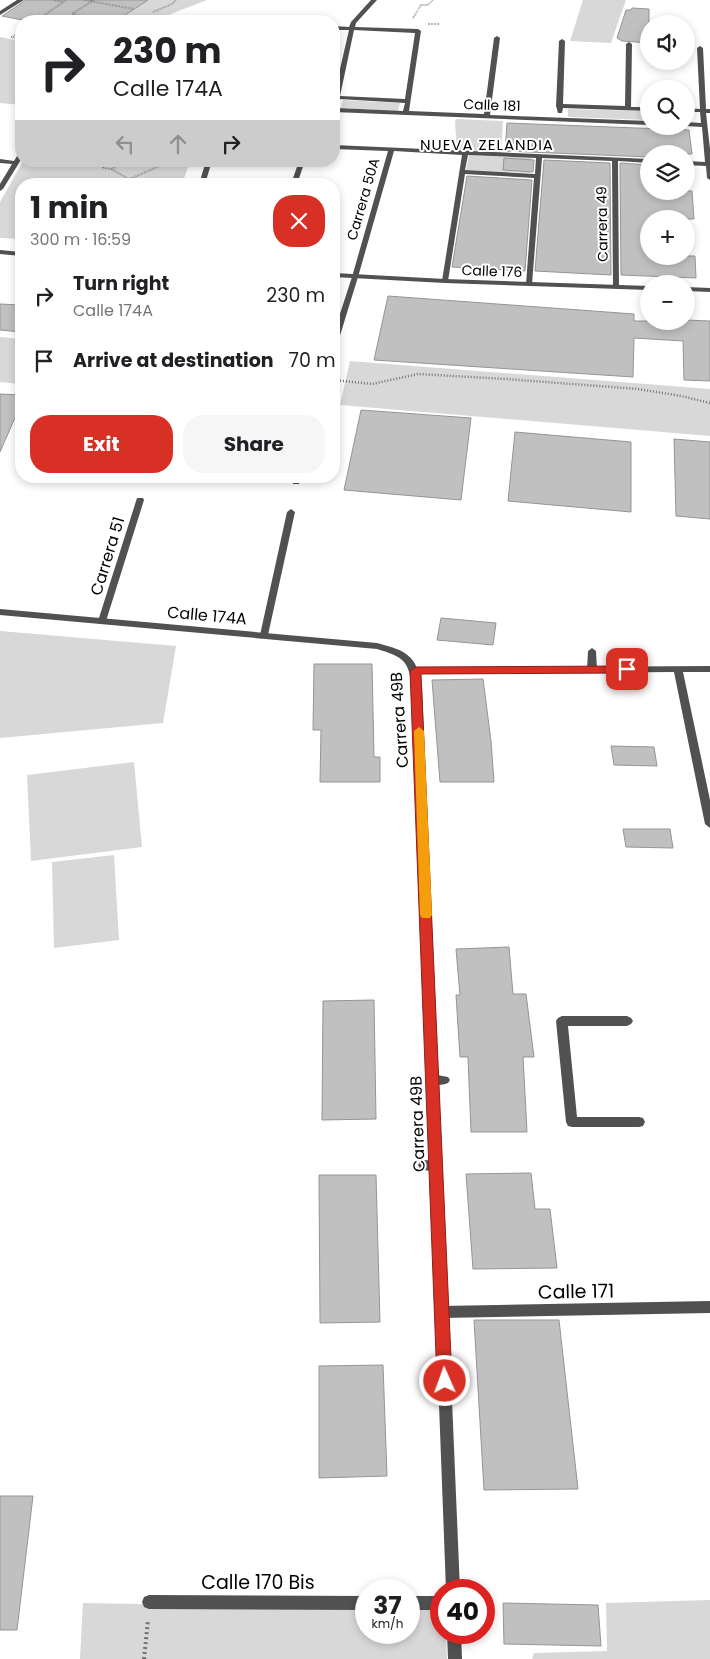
<!DOCTYPE html>
<meta charset="utf-8">
<style>
body{margin:0;font-family:Poppins,sans-serif;background:#f6f6f6;color:#202124;height:100vh;display:flex;flex-direction:column;font-size:19px;white-space:nowrap}
*{box-sizing:border-box;margin:0}
p{font-size:16px;color:#757577}
.icon{flex:none;width:28px;height:28px;fill:none;stroke:currentColor;stroke-width:2;stroke-linecap:round;stroke-linejoin:round}
.map{position:relative;flex:1;overflow:hidden}
.details{position:absolute;left:15px;top:178px;width:325px;height:305px;display:flex;flex-direction:column;background:#fff;border-radius:20px;box-shadow:0 2px 8px #0003}
.details>*{flex:none}
.guide{position:absolute;left:15px;top:15px;width:325px;height:152px;border-radius:20px;box-shadow:0 2px 8px #0003;background:#fff;color:#202124;overflow:hidden}
.tools{position:absolute;left:640px;top:15px;display:grid;gap:10px}
.tools a{display:grid;place-items:center;width:55px;height:55px;border-radius:50%;background:#fff;box-shadow:0 2px 8px #0003;font-size:25px}
.speed{position:absolute;left:355px;top:1579px;display:flex;gap:10px;font-size:25px;font-weight:700;text-align:center}
.speed>*{display:grid;place-content:center;width:65px;height:65px;border-radius:50%;background:#fff;box-shadow:0 2px 8px #0003;line-height:1}
.speed small{font-size:12px;font-weight:400}
.speed .limit{border:8px solid #d22;background:#fff;color:#111}
.pin{position:absolute;display:grid;place-items:center;width:42px;height:42px;color:#fff;margin:-21px;border-radius:10px;box-shadow:0 2px 8px #0006}
.me{position:absolute;width:55px;margin:-28px;rotate:358deg;stroke-linejoin:round;filter:drop-shadow(0 0 4px #0008)}
.turn{display:flex;align-items:center;gap:18px;height:105px;padding:0 15px;font-size:22px}
.turn .icon{width:65px;height:65px;stroke-width:2.5}
.turn b{display:block;font-size:35px;line-height:42px}
.lanes{display:flex;align-items:center;height:48px;padding:0 15px;background:#0003;justify-content:center;gap:25px;direction:ltr}
.lanes .off{opacity:.35}
.round{display:grid;place-items:center;flex:none;width:52px;height:52px;border-radius:20px;background:#f6f6f6}
.head{display:flex;align-items:center;justify-content:space-between;height:85px;padding:0 15px}
h1{font-size:30px;font-weight:700;line-height:38px}
.primary-button{display:flex;gap:10px;margin-top:auto;padding:10px 15px}
.primary-button a{flex:1;height:58px;border-radius:20px;background:#d93025;color:#fff;font-size:20px;font-weight:700;line-height:58px;text-align:center}
.primary-button a+a{background:#f6f6f6;color:#202124}
ul{padding:0;list-style:none}
li{display:flex;align-items:center;gap:15px;height:65px;padding:0 15px}
li div{flex:1}
li b{display:block;font-size:19px}
li em{font-style:normal}
.map>svg:first-child{display:block}
.green{fill:#d8d8d8}
.building{fill:#c0c0c0;stroke:#959595}
.lines{fill:none;stroke-linecap:round;stroke-linejoin:round}
.path-far2{stroke:#737373;stroke-width:2;stroke-dasharray:0.5 1;stroke-linecap:butt}
.path-far1{stroke:#737373;stroke-width:2.5;stroke-dasharray:1 2;stroke-linecap:butt}
.path{stroke:#737373;stroke-width:4;stroke-dasharray:2 3;stroke-linecap:butt}
.service{fill:#515151;fill-rule:evenodd}
.minor{fill:#515151;fill-rule:evenodd}
.tertiary{fill:#515151;fill-rule:evenodd}
.route{fill:#d93025;stroke:#8d1f18}
.slow{fill:#f59e0b}
.labels{text-anchor:middle;stroke-width:4;stroke-linejoin:round;paint-order:stroke}
.far-street-label{font-size:14px;fill:#000;stroke:#fff}
.far-neighbourhood-label{font-size:15px;letter-spacing:1px;fill:#000;stroke:#fff}
.street-label{font-size:16px;fill:#000;stroke:#fff}
.near-street-label{font-size:19px;fill:#000;stroke:#fff}
</style>
<div class="map">
<svg width="710" height="1659" viewBox="0 0 710 1659">
<rect width="100%" height="100%" fill="#fff"/>
<path class="green" d="M148,0H207L153,21H116Z
M583,0H626L611,43L570,41Z
M0,37L21,41V105L0,103Z
M343,100L400,103L398,111L341,108Z
M568,109L649,111V120L568,117Z
M457,119L503,121L501,153L457,152L455,121Z
M469,155L532,158L531,173L466,170Z
M23,161H190L182,184H21V239L0,238V202Z
M0,337L21,339V384L0,382Z
M350,361L710,389V436L340,405Z
M0,631L176,646L163,723L0,738Z
M134,762L142,847L31,861L27,775Z
M114,855L119,940L54,948L52,862Z
M710,1600V1659H532L534,1653L607,1651L606,1603Z
M83,1603L366,1608V1632H409V1609H441V1632L446,1633L447,1659H80Z"/>
<path class="building" d="M26,0H148L116,21H27L2,16Z
M632,8L649,9V43L622,41L617,38L626,10H631Z
M507,123L689,130L692,154H649V157L505,151Z
M504,158L534,160L533,172L503,170Z
M544,160L610,163L611,275L535,271Z
M620,163L649,165V191H692L694,219H649V256H695L696,278L621,275Z
M467,176L532,180L525,271L452,267Z
M388,296L634,314V321H686V320L710,321V381L684,380L683,341L634,338L633,377L374,360Z
M0,304L21,305V332L0,330Z
M0,394L21,395V404L0,452Z
M361,410L471,418L461,500L344,490Z
M515,432L631,442V512L508,501Z
M674,439L710,442V519L676,516Z
M441,618L496,623L493,645L437,640Z
M314,664H372L374,757H380V782H320L321,730H313Z
M483,679L491,741L494,782H440L432,680Z
M611,746L654,747L657,766L614,765Z
M623,829H670L673,848L626,847Z
M509,947L513,994H526L534,1057H523L527,1132H471L468,1057H460L456,995H460L456,949Z
M374,1000L376,1119L322,1120L323,1001Z
M531,1173L535,1209H550L557,1268L473,1269L466,1174Z
M319,1175H376L380,1322L320,1323Z
M474,1320H559L578,1489L484,1490Z
M383,1365L387,1476L319,1478V1366Z
M0,1496H33L17,1630H0Z
M503,1603L598,1605L601,1646L504,1644Z"/>
<g class="lines">
<path class="path-far2" d="M54,0L63,2L66,0
M84,0L134,9
M94,0L72,14L108,21
M153,12L172,4L176,0
M413,18L421,5H428L433,0
M36,21L63,2
M428,24H440
M21,31L12,37L21,39
M109,162L116,164V167L111,169L103,168L102,165Z
M32,164L74,163L109,166L114,161
M111,169L132,181
M134,184L132,178L171,161"/>
<path class="path-far1" d="M334,380L372,384L418,374L506,379L638,389L681,396L710,403"/>
<path class="path" d="M144,1659L148,1620"/>
<path class="service" d="M592,648L596,651L597,669L592,672L587,669L588,651Z
M562,1016H627L631,1018L633,1021L631,1024L627,1026H568L577,1117H639L643,1118L645,1122L643,1126L639,1127H572L568,1126L566,1122L556,1021L558,1018Z
M432,1074L448,1077L450,1080L448,1083C442,1086 434,1085 428,1082L426,1079L428,1076Z
M424,1160L440,1161L442,1165L440,1169C434,1171 426,1171 420,1169L418,1165L420,1161Z"/>
<path class="minor" d="M371,0H377L356,23L355,27L418,29L421,31L409,111L484,114L494,38L497,36L500,38L490,115L649,121V125L334,112V95L349,30H334V26L349,27L351,22ZM354,30L415,33L405,99L340,96ZM339,99L405,103L403,111L337,108Z
M562,39L565,41L563,104L625,106L626,44L629,42L632,44L631,107H649V111L563,108L562,113H558L556,106L559,41Z
M700,46L703,48L706,109H710V113H706L710,149V180L707,178L706,166L686,165V161L705,162L702,127L686,126V122L701,123L700,112H686V108L700,109L697,48Z
M334,145L649,159V163L618,161L619,287L616,289L613,287L612,161L542,158L532,284L529,286L526,284L534,178L465,174L448,281L445,283L442,281L462,155L394,151L358,277L338,342L334,344V332L352,277L388,151L334,149ZM468,155L536,158L535,174L465,170Z
M21,152V159L19,163L3,189L0,191V184L12,164L0,163V159L14,161L19,153Z
M206,161H212L205,184H199Z
M299,161H305L297,184H291Z
M293,476H301L299,484H293Z
M137,498H143L144,500L106,621L105,623H99L98,621Z
M291,509L295,512L268,635L264,638L260,635L287,512Z
M710,666V672H683L710,800V828L705,824L674,672L416,674L411,671L416,668Z
M710,1301V1313L442,1318L437,1316L436,1312L437,1308L442,1306Z
M149,1595L366,1596V1610L149,1609L144,1607L142,1602L144,1597Z
M409,1596H441V1610H409Z"/>
<path class="tertiary" d="M17,0H24L0,15V11Z
M0,250L21,252V256L0,254Z
M334,273L445,279L649,286V290L445,283L334,277Z
M686,287L710,288V292L686,291Z
M0,609L377,643C407,651 417,655 422,688L460,1590H446L412,688C409,660 403,657 377,649L0,615Z
M447,1632H461L462,1659H448Z"/>
</g>
<path class="route" d="M627,666L632,669L627,673L421,674L452,1381L450,1386L445,1388L439,1386L437,1381L410,671L416,667Z"/>
<path class="slow" d="M419,727L424,731L432,915L430,918H422L420,915L414,731Z"/>
<g class="labels">
<g class="far-street-label">
<text transform="translate(492 105) rotate(2)" y="5">Calle 181</text>
<text transform="translate(363 199) rotate(-74)" y="5">Carrera 50A</text>
<text transform="translate(602 224) rotate(-91)" y="5">Carrera 49</text>
<text transform="translate(492 271) rotate(2)" y="5">Calle 176</text>
</g>
<g class="far-neighbourhood-label">
<text x="487" y="150">NUEVA ZELANDIA</text>
</g>
<g class="street-label">
<text transform="translate(107 556) rotate(-73)" y="6">Carrera 51</text>
<text transform="translate(207 615) rotate(5)" y="6">Calle 174A</text>
<text transform="translate(399 720) rotate(-94)" y="6">Carrera 49B</text>
<text transform="translate(417 1124) rotate(-92)" y="6">Carrera 49B</text>
</g>
<g class="near-street-label">
<text transform="translate(576 1291) rotate(-1)" y="7">Calle 171</text>
<text x="258" y="1589">Calle 170 Bis</text>
</g>
</g>
</svg>
<div class="tools">
<a><svg class="icon" aria-label="sound" viewBox="0 0 24 24"><path d="M4 9h4l5-4v14l-5-4H4zM17 9q2 3 0 6"/></svg></a>
<a><svg class="icon" aria-label="search" viewBox="0 0 24 24"><circle cx="10" cy="10" r="6"/><path d="M15 15l6 6"/></svg></a>
<a><svg class="icon" aria-label="layers" viewBox="0 0 24 24"><path d="M12 4l9 5-9 5-9-5zM3 14l9 5 9-5"/></svg></a>
<a>+</a>
<a>−</a>
</div>
<div class="speed"><div>37<small>km/h</small></div><div class="limit">40</div></div>
<div class="pin" style="left:627px;top:669px;background:#d93025"><svg class="icon" aria-label="arrive" viewBox="0 0 24 24"><path d="M6 21V4h12l-3 4 3 4H6"/></svg></div>
<svg class="me" style="left:445px;top:1381px" viewBox="-20 -20 40 40"><circle r="17" fill="#d93025" stroke="#fff" stroke-width="3"/><path d="M0-11L8 9 0 5-8 9z" fill="#fff"/></svg>
<div class="guide">
<div class="turn"><svg class="icon" aria-label="right" viewBox="0 0 24 24"><path d="M7 20v-9h11M14 6l5 5-5 5"/></svg><div><b>230 m</b>Calle 174A</div></div>
<div class="lanes"><svg class="icon off" aria-label="left" viewBox="0 0 24 24"><path d="M17 20v-9H6M10 6l-5 5 5 5"/></svg><svg class="icon off" aria-label="ahead" viewBox="0 0 24 24"><path d="M12 20V5M6 11l6-6 6 6"/></svg><svg class="icon" aria-label="right" viewBox="0 0 24 24"><path d="M7 20v-9h11M14 6l5 5-5 5"/></svg></div>
</div>
<section class="details">
<div class="head"><div><h1>1 min</h1><p>300 m · 16:59</p></div><a class="round" style="background:#d93025;color:#fff"><svg class="icon" aria-label="close" viewBox="0 0 24 24"><path d="M6 6l12 12M18 6L6 18"/></svg></a></div>
<ul>
<li><svg class="icon" aria-label="right" viewBox="0 0 24 24"><path d="M7 20v-9h11M14 6l5 5-5 5"/></svg><div><b>Turn right</b><p>Calle 174A</p></div><em>230 m</em></li>
<li><svg class="icon" aria-label="arrive" viewBox="0 0 24 24"><path d="M6 21V4h12l-3 4 3 4H6"/></svg><div><b>Arrive at destination</b></div><em>70 m</em></li>
</ul>
<div class="primary-button"><a>Exit</a><a>Share</a></div>
</section>
</div>
